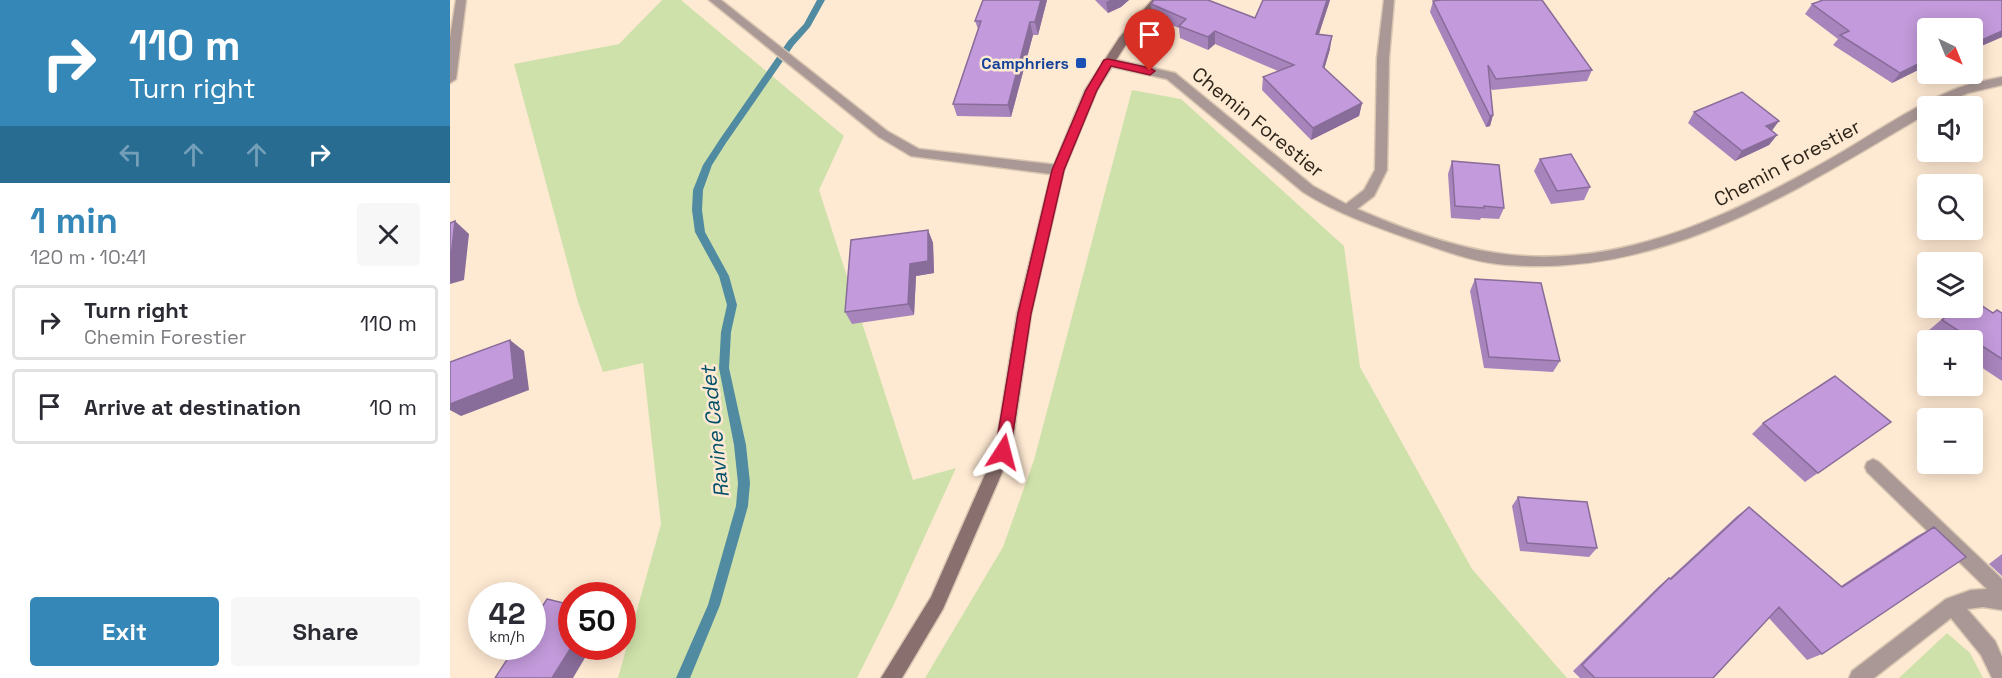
<!DOCTYPE html>
<meta charset="utf-8">
<style>
body{margin:0;font-family:"Space Grotesk",sans-serif;background:#f7f7f7;color:#2b2b33;height:100vh;display:flex;flex-direction:column;font-size:22px;white-space:nowrap}
*{box-sizing:border-box;margin:0}
p{font-size:20px;color:#7c7c81}
.icon{flex:none;width:33px;height:33px;fill:none;stroke:currentColor;stroke-width:2;stroke-linecap:round;stroke-linejoin:round}
.map{position:relative;flex:1;overflow:hidden}
.sheet{display:flex;flex-direction:column;background:#fff;width:450px}
.sheet>*{flex:none}
.top-card{background:#3487b7;color:#fff;overflow:hidden}
.needle{width:39px;rotate:137deg}
.fabs{position:absolute;left:1467px;top:18px;display:grid;gap:12px}
.fabs a{display:grid;place-items:center;width:66px;height:66px;border-radius:6px;background:#fff;box-shadow:0 3px 15px #0003;font-size:30px}
.speed{position:absolute;left:18px;top:582px;display:flex;gap:12px;font-size:30px;font-weight:700;text-align:center}
.speed>*{display:grid;place-content:center;width:78px;height:78px;border-radius:50%;background:#fff;box-shadow:0 3px 15px #0003;line-height:1}
.speed small{font-size:15px;font-weight:400}
.speed .limit{border:9px solid #d22;background:#fff;color:#111}
.pin{position:absolute;display:grid;place-items:center;width:51px;height:51px;color:#fff;margin:-62px -26px;border-radius:50% 50% 50% 0;rotate:-45deg;box-shadow:0 0 6px #0007}
.pin .icon{rotate:45deg}
.me{position:absolute;width:66px;margin:-33px;rotate:9deg;stroke-linejoin:round;filter:drop-shadow(0 0 4px #0008)}
.turn{display:flex;align-items:center;gap:21px;height:126px;padding:0 30px;font-size:27px}
.turn .icon{width:78px;height:78px;stroke-width:2.5}
.turn b{display:block;font-size:42px;line-height:51px}
.lanes{display:flex;align-items:center;height:57px;padding:0 30px;background:#0003;justify-content:center;gap:30px;direction:ltr}
.lanes .off{opacity:.35}
.round{display:grid;place-items:center;flex:none;width:63px;height:63px;border-radius:6px;background:#f7f7f7}
.headline{display:flex;align-items:center;justify-content:space-between;height:102px;padding:0 30px}
h1{font-size:36px;font-weight:700;line-height:45px;color:#3487b7}
.cta{display:flex;gap:12px;margin-top:auto;padding:12px 30px}
.cta a{flex:1;height:69px;border-radius:6px;background:#3487b7;color:#fff;font-size:24px;font-weight:700;line-height:69px;text-align:center}
.cta a+a{background:#f7f7f7;color:#2b2b33}
ul{padding:0;list-style:none}
li{display:flex;align-items:center;gap:18px;height:75px;margin:0 12px 9px;padding:0 18px;border:3px solid #e1e1e2;border-radius:6px}
li div{flex:1}
li b{display:block;font-size:22px}
li em{font-style:normal}
main{display:flex;flex:1;min-height:0}
.map>svg:first-child{display:block}
.green{fill:#cfe1aa}
.lines{fill:none;stroke-linecap:round;stroke-linejoin:round}
.stream{fill:#508ba2;fill-rule:evenodd}
.lane-casing{stroke:#d9c6b1;stroke-width:3}
.street-casing{stroke:#d9c6b1;stroke-width:3}
.secondary-casing{stroke:#d9c6b1;stroke-width:3}
.lane{fill:#aa9896;fill-rule:evenodd}
.street{fill:#aa9896;fill-rule:evenodd}
.secondary{fill:#896f6d;fill-rule:evenodd}
.wall{fill:#a884bc}
.shaded-wall{fill:#886c99}
.building{fill:#c39adb;stroke:#886c99;stroke-width:1.5}
.route{fill:#e11d48;stroke:#92132f;stroke-width:1.5}
.transit-dot{fill:#1a4fb4;stroke:#fee9d2;stroke-width:2}
.labels{text-anchor:middle;stroke-width:5;stroke-linejoin:round;paint-order:stroke}
.far-transit-label{font-size:16px;font-weight:bold;fill:#164399;stroke:#fee9d2;text-anchor:end}
.street-label{font-size:20px;fill:#2e251a;stroke:#fee9d2}
.water-label{font-size:21px;font-style:italic;fill:#01506a;stroke:#fee9d2}
</style>
<main>
<section class="sheet">
<div class="top-card">
<div class="turn"><svg class="icon" aria-label="right" viewBox="0 0 24 24"><path d="M7 20v-9h11M14 6l5 5-5 5"/></svg><div><b>110 m</b>Turn right</div></div>
<div class="lanes"><svg class="icon off" aria-label="left" viewBox="0 0 24 24"><path d="M17 20v-9H6M10 6l-5 5 5 5"/></svg><svg class="icon off" aria-label="ahead" viewBox="0 0 24 24"><path d="M12 20V5M6 11l6-6 6 6"/></svg><svg class="icon off" aria-label="ahead" viewBox="0 0 24 24"><path d="M12 20V5M6 11l6-6 6 6"/></svg><svg class="icon" aria-label="right" viewBox="0 0 24 24"><path d="M7 20v-9h11M14 6l5 5-5 5"/></svg></div>
</div>
<div class="headline"><div><h1>1 min</h1><p>120 m · 10:41</p></div><a class="round"><svg class="icon" aria-label="close" viewBox="0 0 24 24"><path d="M6 6l12 12M18 6L6 18"/></svg></a></div>
<ul>
<li><svg class="icon" aria-label="right" viewBox="0 0 24 24"><path d="M7 20v-9h11M14 6l5 5-5 5"/></svg><div><b>Turn right</b><p>Chemin Forestier</p></div><em>110 m</em></li>
<li><svg class="icon" aria-label="arrive" viewBox="0 0 24 24"><path d="M6 21V4h12l-3 4 3 4H6"/></svg><div><b>Arrive at destination</b></div><em>10 m</em></li>
</ul>
<div class="cta"><a>Exit</a><a>Share</a></div>
</section>
<div class="map">
<svg width="1552" height="678" viewBox="0 0 1552 678">
<rect width="100%" height="100%" fill="#fee9d2"/>
<path class="green" d="M212,0H231L394,136L369,190L463,480L506,468L444,604L407,678H168L211,524L193,363L153,372L128,302L64,64L169,44Z
M682,90L731,99L894,246L910,367L1022,569L1117,678H475L553,547L584,460Z
M1497,633L1520,653L1533,678H1449Z"/>
<g class="lines">
<path class="stream" d="M367,0H375L360,27L344,45L276,143L262,165L253,190L252,210L255,232L279,276L287,305L281,332L279,368L296,445L300,483L298,506L270,605L240,678H226L258,605L286,506L288,483L284,445L269,368L271,332L277,305L269,276L245,232L242,210L243,190L253,165L270,139L338,41L354,24Z"/>
<g class="lane-casing">
<path id="lane" d="M6,0H16L6,79L0,83V38Z
M1423,459L1429,462L1552,579V610L1533,607L1517,609L1545,641L1552,657V678H1542L1531,655L1501,618L1424,678H1399L1402,671L1496,599L1521,590L1537,589L1417,472L1415,467L1417,462Z"/>
</g>
<g class="street-casing">
<path id="street" d="M259,0H271L437,131L469,149L608,165L614,170L608,175L461,156L429,137Z
M934,0H944L939,58L937,170L924,196L907,209C951,228 999,246 1046,253C1163,271 1274,219 1373,163C1418,138 1460,107 1508,88C1522,83 1538,80 1552,77V85L1518,93L1488,106H1478V113C1346,190 1217,277 1058,265C1023,263 990,249 957,238C921,225 886,213 853,192L717,79L658,66L652,62L658,58L725,73L863,186L896,204L914,190L925,170L927,58Z"/>
</g>
<g class="secondary-casing">
<path id="secondary" d="M702,0H713L677,43L647,90L614,170L581,314L561,452L493,609L452,678H431L481,597L545,452L567,314L602,170L635,90L669,38Z"/>
</g>
<use href="#lane" class="lane"/>
<use href="#street" class="street"/>
<use href="#secondary" class="secondary"/>
</g>
<path class="wall" d="M597,0L588,35H583L561,117L507,116L503,104L528,29L525,21Z
M645,0H679L671,7L658,13Z
M813,0H880L869,34L880,49L874,69L912,103L909,116L861,140L812,90L813,77L828,71L765,44L758,50L730,38L729,28L702,17L701,4L805,18Z
M986,0H1092L1142,70L1137,81L1042,90L1040,87L1043,115L1040,126L1036,127L980,12L983,1Z
M1373,0H1552V37L1522,50V28H1478V65L1442,83L1383,45L1388,39L1355,14L1362,4Z
M1244,112L1322,131L1327,135L1319,145L1285,161L1238,123Z
M1090,159L1140,187L1134,200L1101,204L1084,171Z
M1002,161L1054,208L1049,219L1031,218L1030,220L1001,218L998,174Z
M478,230L483,243L484,273L466,276L464,315L402,324L395,312Z
M1025,279L1110,361L1103,372L1034,368L1020,291Z
M1505,308H1522L1543,313H1552V381L1522,361V340H1492L1478,331Z
M1441,422L1355,482L1302,434L1313,423Z
M1068,497L1147,548L1139,557L1070,551L1062,506Z
M1299,507L1391,586L1467,536L1484,527L1372,654L1357,660L1319,618L1263,678H1130L1123,671L1209,586L1219,578H1220L1287,516Z
M1552,554V576L1539,564Z"/>
<path class="shaded-wall" d="M591,0H597L588,35L585,22Z
M660,0H679L671,7L658,13L656,2Z
M877,0H880L865,46L866,34Z
M580,22L583,35L561,117L558,105Z
M765,31V44L758,50V37Z
M1552,31V37L1522,50V46L1525,43Z
M882,36L880,49L871,80L873,67Z
M1478,59V65L1442,83L1450,73Z
M912,103L909,116L861,140L863,128Z
M1043,115L1040,126L1036,127L1040,116Z
M1329,121L1321,132L1316,126Z
M1327,135L1319,145L1285,161L1292,151Z
M5,221L19,234L14,280L0,284V266Z
M478,230L483,243L484,273L466,276L464,315L458,304L460,264Z
M60,340L74,351L79,390L11,416L0,410V404Z
M122,646H142L123,678H102Z"/>
<path class="building" d="M533,0H591L585,22H580L558,105L503,104L531,21H525Z
M704,0H758L805,18L813,0H877L866,34L882,36L873,67L912,103L863,128L813,77L844,65L765,31L758,37L729,26L736,19L701,4Z
M991,0H1092L1142,70L1046,79L1038,65L1043,115L1040,116L983,1Z
M1373,0H1552V31L1525,43L1522,42V28H1478V59L1450,73L1390,35L1399,31L1362,4Z
M1292,92L1329,121L1316,126L1327,135L1292,151L1244,112Z
M1121,154L1140,187L1107,191L1090,159Z
M1002,161L1049,165L1054,208L1034,206V208L1005,206Z
M5,221L0,266V223Z
M478,230V261L460,264L458,304L395,312L401,240Z
M1025,279L1091,283L1110,361L1039,357Z
M1522,299L1543,313L1547,310L1552,313V359L1492,320L1506,308H1522Z
M60,340L64,379L0,404V362Z
M1385,376L1441,422L1368,473L1313,423Z
M1068,497L1137,502L1147,548L1077,543Z
M1299,507L1392,587L1484,527L1516,557L1372,654L1329,607L1263,678H1145L1132,665L1219,578L1221,579Z
M97,599L122,605V646L102,678H45L66,646H82V622Z"/>
<path class="route" d="M658,59L700,68L705,71L700,75L661,66L647,90L614,170L581,314L560,452L558,457L553,459L547,457L545,452L568,314L602,170L636,90L654,60Z"/>
<rect class="transit-dot" x="625" y="57" width="12" height="12" rx="3"/>
<g class="labels">
<g class="far-transit-label">
<text x="619" y="69">Camphriers</text>
</g>
<g class="street-label">
<text transform="translate(808 122) rotate(39)" y="7">Chemin Forestier</text>
<text transform="translate(1337 163) rotate(-28)" y="7">Chemin Forestier</text>
</g>
<g class="water-label">
<text transform="translate(265 432) rotate(-96)" y="7">Ravine Cadet</text>
</g>
</g>
</svg>
<div class="fabs">
<a><svg class="needle" viewBox="-14 -14 28 28"><path d="M0-13l5 13h-10z" fill="#e53935"/><path d="M0 13l5-13h-10z" fill="#7c7c81"/></svg></a>
<a><svg class="icon" aria-label="sound" viewBox="0 0 24 24"><path d="M4 9h4l5-4v14l-5-4H4zM17 9q2 3 0 6"/></svg></a>
<a><svg class="icon" aria-label="search" viewBox="0 0 24 24"><circle cx="10" cy="10" r="6"/><path d="M15 15l6 6"/></svg></a>
<a><svg class="icon" aria-label="layers" viewBox="0 0 24 24"><path d="M12 4l9 5-9 5-9-5zM3 14l9 5 9-5"/></svg></a>
<a>+</a>
<a>−</a>
</div>
<div class="speed"><div>42<small>km/h</small></div><div class="limit">50</div></div>
<div class="pin" style="left:700px;top:71px;background:#d93025"><svg class="icon" aria-label="arrive" viewBox="0 0 24 24"><path d="M6 21V4h12l-3 4 3 4H6"/></svg></div>
<svg class="me" style="left:553px;top:452px" viewBox="-20 -20 40 40"><path d="M0-17L14 15 0 8-14 15z" fill="#e11d48" stroke="#fff" stroke-width="4"/></svg>
</div>
</main>
